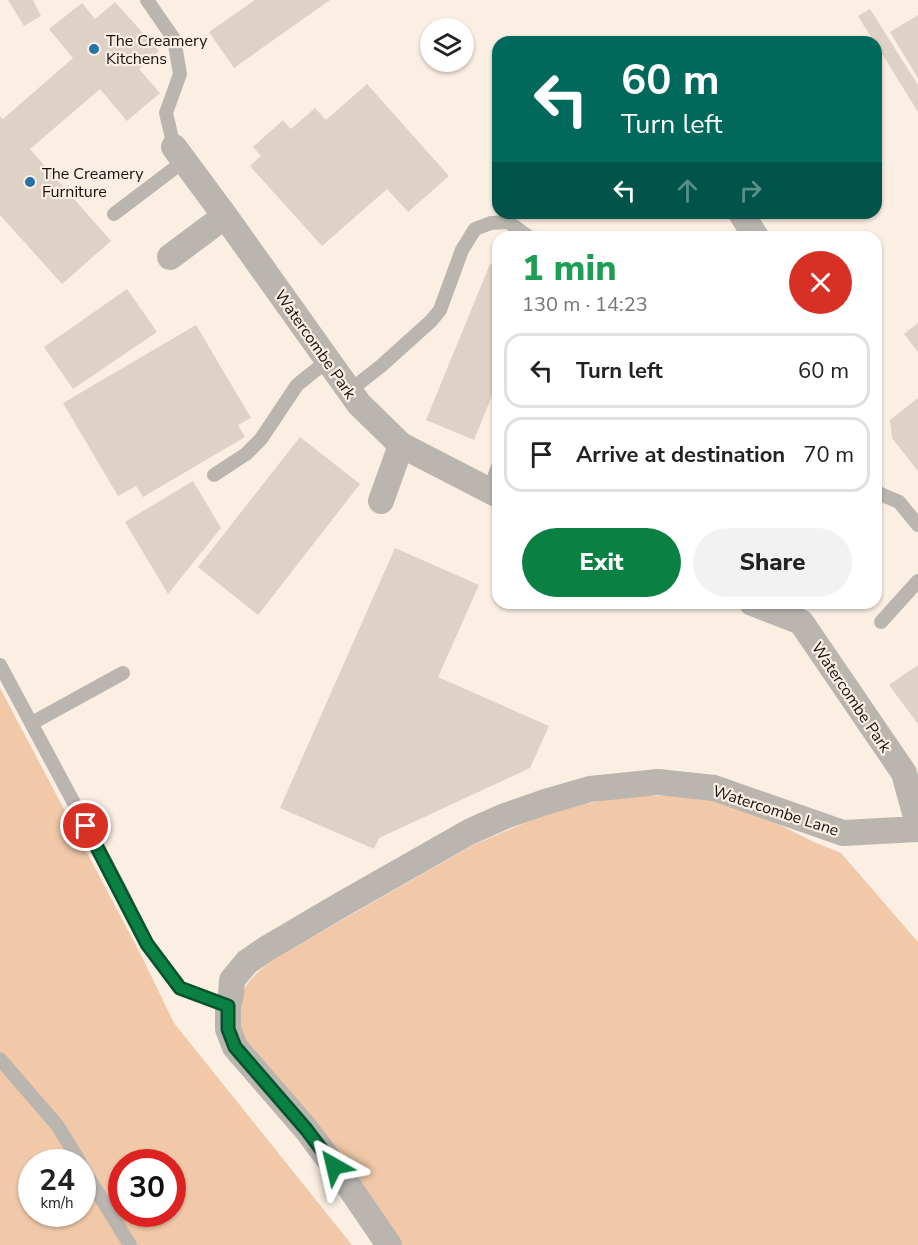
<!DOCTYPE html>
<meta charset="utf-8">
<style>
body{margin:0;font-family:"Nunito Sans",sans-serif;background:#f2f2f2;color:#222;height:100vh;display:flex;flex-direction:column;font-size:22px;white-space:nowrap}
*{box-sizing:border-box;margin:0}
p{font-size:20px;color:#767676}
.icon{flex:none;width:33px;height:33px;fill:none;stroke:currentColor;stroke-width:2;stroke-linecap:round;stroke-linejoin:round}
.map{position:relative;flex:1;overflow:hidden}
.drawer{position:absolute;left:492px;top:231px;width:390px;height:378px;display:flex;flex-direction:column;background:#fff;border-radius:18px;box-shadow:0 2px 4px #0004}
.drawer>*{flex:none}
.top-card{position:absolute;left:492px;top:36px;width:390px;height:183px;border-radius:18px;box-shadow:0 2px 4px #0004;background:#00695c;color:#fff;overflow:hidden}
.fabs{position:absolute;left:420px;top:18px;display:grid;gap:12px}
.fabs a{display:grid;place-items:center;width:54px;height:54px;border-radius:50%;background:#fff;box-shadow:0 2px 4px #0004;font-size:30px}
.speed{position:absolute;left:18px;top:1149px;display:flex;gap:12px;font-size:30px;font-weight:700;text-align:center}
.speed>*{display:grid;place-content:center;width:78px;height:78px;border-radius:50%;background:#fff;box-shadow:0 2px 4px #0004;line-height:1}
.speed small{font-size:15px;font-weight:400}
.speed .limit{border:9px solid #d22;background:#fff;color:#111}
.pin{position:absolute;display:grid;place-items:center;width:51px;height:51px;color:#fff;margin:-26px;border:3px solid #fff;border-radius:50%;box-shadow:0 2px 6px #0007}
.me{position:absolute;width:66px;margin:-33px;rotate:323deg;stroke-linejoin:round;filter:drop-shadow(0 0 4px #0008)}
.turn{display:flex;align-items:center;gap:21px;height:126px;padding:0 30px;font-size:27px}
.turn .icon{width:78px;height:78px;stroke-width:2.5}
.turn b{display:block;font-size:42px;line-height:51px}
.lanes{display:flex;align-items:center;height:57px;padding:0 30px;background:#0003;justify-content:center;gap:30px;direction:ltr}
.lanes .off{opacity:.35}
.round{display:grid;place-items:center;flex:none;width:63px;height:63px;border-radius:32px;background:#f2f2f2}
.head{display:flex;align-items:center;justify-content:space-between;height:102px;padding:0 30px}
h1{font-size:36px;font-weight:800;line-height:45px;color:#1e9e55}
.primary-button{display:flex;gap:12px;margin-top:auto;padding:12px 30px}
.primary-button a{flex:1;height:69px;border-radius:36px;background:#0b8043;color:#fff;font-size:24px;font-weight:800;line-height:69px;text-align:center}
.primary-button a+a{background:#f2f2f2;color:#222}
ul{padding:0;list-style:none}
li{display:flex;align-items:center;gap:18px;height:75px;margin:0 12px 9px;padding:0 18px;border:3px solid #e0e0e0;border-radius:18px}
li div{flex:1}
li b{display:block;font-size:22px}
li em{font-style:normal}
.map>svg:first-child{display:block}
.green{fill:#f1c9a9;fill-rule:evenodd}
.building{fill:#ded1c6}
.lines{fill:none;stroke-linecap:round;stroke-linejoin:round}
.service{stroke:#bbb5b0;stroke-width:14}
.minor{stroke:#bbb5b0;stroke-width:26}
.route-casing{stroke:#07532c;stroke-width:15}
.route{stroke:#0b8043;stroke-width:10}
.poi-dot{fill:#2474a5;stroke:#fbeee3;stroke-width:2}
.labels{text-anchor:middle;stroke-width:4.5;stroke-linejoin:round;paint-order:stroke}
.poi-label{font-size:16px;fill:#16110e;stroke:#fbeee3;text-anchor:start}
.street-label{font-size:16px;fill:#16110e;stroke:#fbeee3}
</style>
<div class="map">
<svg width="918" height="1245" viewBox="0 0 918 1245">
<rect width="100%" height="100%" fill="#fbeee3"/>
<path class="green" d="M0,688L141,955L174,1023L352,1245H0ZM32,1162H82V1214H32ZM122,1162H172V1214H122Z
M623,796H722L814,842L841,853L918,942V1245H400L241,1037C241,1025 238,1010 241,998C245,980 264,966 279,956L473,845L553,811Z"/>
<path class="building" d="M8,0H33L41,16L24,26Z
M255,0H330L234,68L209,32Z
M115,2L159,51L139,69L160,93L127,121L100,89L30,149L111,241L62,284L0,215V116L3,119L73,58L49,29L82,3L95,19Z
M870,9L918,85V112L876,44V42H874L858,16Z
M918,15V78L890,32Z
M367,84L449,176L408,212L387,189L322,246L250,166L261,156L253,147L283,120L291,129L315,108L326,120Z
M490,264L498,268V381L474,440L426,420Z
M127,289L157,332L73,389L44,347Z
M918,323V352L904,334Z
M196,325L251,418L238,425L245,437L143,497L136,486L118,496L63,403Z
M918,398V471L892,438L890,420Z
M300,437L360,484L258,615L198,567Z
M193,481L221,528L168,594L125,522Z
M395,548L479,585L438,677L549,726L530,768L379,838L374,849L280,808Z
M918,665V724L889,685Z"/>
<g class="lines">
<path class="service" d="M147,0L174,39L180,74L166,113L174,147
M114,214L184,161
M349,391L381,366L431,321L440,310L462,250L475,229L491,223L508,222L529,237
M214,475L246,454L261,439L297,385L327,361
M489,490L498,467
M876,492L899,502L918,525
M881,622L918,581
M0,665L119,887L147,944L180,989L228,1006
M32,723L123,673
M0,1059L57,1125L80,1162
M82,1167L130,1245"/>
<path class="minor" d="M174,147L225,216L359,404L401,445L498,495
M741,213L756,237
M170,257L225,216
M381,501L401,445
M752,603L801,622L904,773L918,824
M389,1245L348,1185L306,1129L235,1047L228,1029V1006L231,995L232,980L247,962L266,949L339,906L469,832L505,816L545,802L590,789L658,782L714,788L843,833L918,829"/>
</g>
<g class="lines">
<g class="route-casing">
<path id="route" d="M86,826L147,944L180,988L228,1006V1029L235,1047L306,1129L334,1166"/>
</g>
<use href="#route" class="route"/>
</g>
<g class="poi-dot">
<circle cx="94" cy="49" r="6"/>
<circle cx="30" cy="182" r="6"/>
</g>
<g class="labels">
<g class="poi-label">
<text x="106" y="46">The Creamery<tspan x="106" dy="18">Kitchens</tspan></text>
<text x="42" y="179">The Creamery<tspan x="42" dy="18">Furniture</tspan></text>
</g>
<g class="street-label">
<text transform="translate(316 344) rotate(55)" y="6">Watercombe Park</text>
<text transform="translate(852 697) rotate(56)" y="6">Watercombe Park</text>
<text transform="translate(776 810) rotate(18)" y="6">Watercombe Lane</text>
</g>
</g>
</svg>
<div class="fabs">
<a><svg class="icon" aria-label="layers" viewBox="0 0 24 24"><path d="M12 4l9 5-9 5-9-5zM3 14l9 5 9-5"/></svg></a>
</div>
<div class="speed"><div>24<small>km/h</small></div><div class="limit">30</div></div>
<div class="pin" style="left:86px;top:826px;background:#d93025"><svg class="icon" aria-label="arrive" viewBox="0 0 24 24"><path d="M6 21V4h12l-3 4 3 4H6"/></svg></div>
<svg class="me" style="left:334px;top:1166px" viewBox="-20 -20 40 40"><path d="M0-17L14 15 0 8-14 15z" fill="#0b8043" stroke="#fff" stroke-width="4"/></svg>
<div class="top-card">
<div class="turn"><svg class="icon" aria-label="left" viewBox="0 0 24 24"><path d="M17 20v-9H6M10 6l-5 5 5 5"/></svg><div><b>60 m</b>Turn left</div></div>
<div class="lanes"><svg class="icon" aria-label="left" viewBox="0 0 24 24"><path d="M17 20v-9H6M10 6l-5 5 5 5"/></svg><svg class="icon off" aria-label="ahead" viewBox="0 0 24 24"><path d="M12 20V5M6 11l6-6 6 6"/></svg><svg class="icon off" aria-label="right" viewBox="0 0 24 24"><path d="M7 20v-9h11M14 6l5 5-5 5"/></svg></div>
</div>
<section class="drawer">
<div class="head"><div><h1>1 min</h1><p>130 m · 14:23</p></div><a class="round" style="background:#d93025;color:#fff"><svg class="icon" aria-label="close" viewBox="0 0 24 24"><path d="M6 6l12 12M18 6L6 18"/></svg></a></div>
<ul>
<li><svg class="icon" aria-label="left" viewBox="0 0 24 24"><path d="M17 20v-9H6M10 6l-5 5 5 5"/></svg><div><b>Turn left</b></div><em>60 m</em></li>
<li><svg class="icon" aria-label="arrive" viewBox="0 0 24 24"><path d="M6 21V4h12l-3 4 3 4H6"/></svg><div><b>Arrive at destination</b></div><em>70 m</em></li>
</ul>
<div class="primary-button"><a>Exit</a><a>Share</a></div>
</section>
</div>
